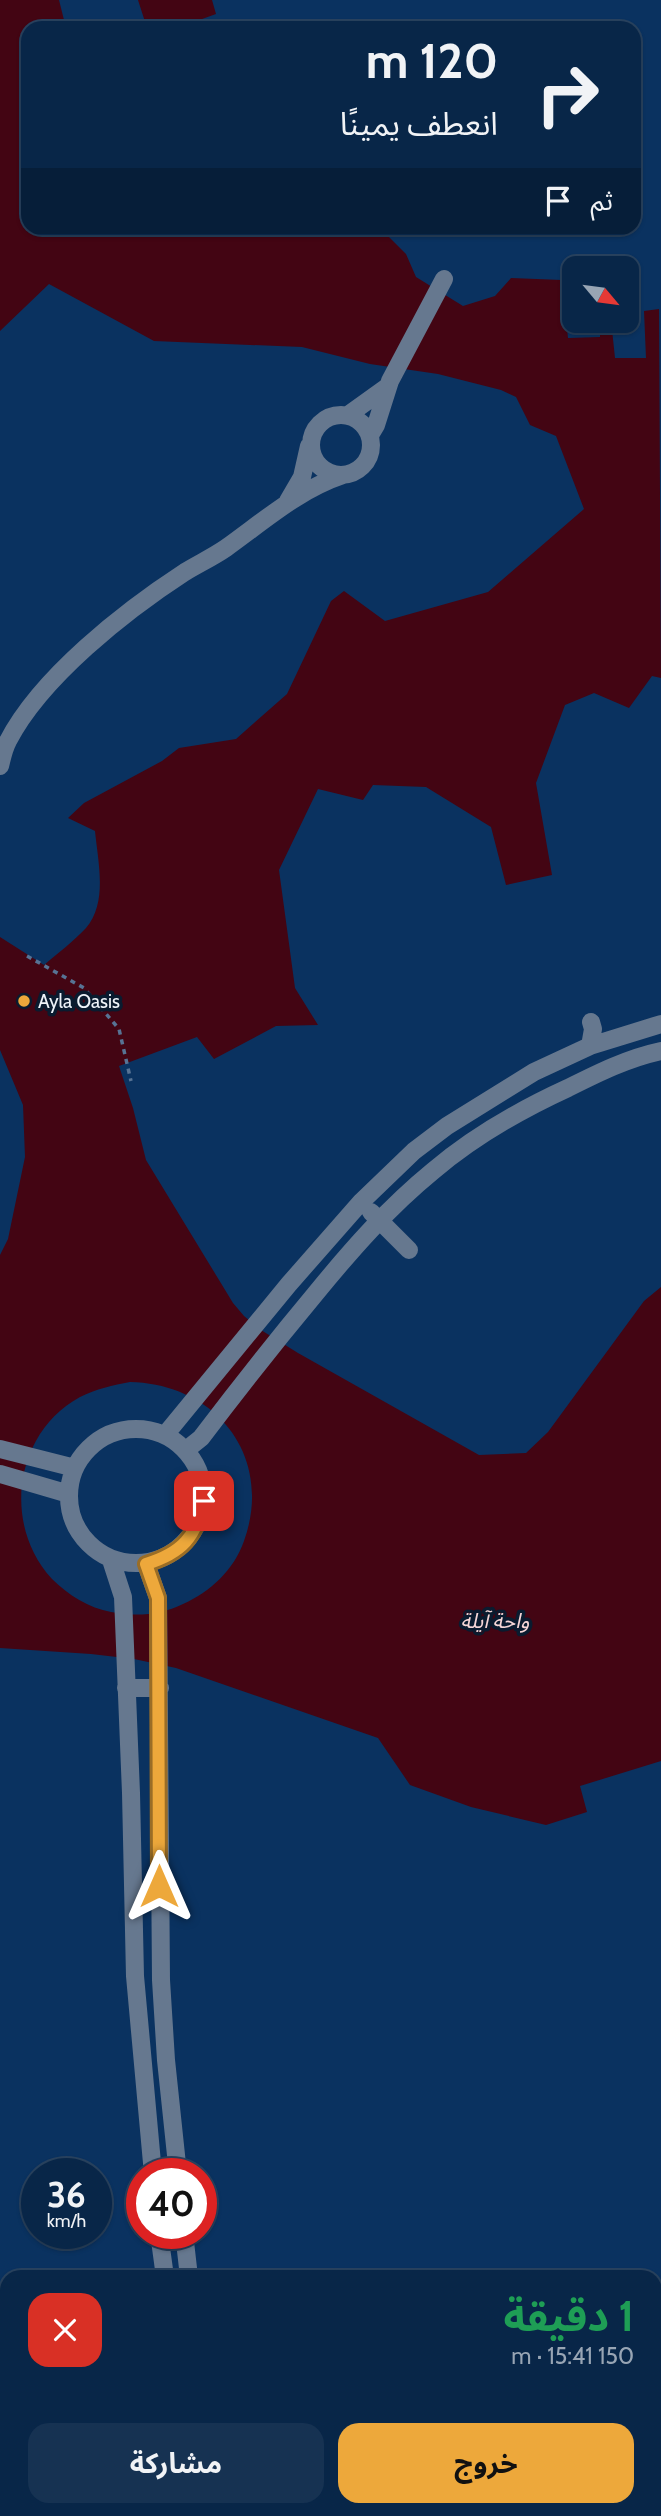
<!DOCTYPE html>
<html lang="ar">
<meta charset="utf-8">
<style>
body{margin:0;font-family:Cabin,"Noto Sans Arabic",sans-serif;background:#163252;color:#f1f3f6;direction:rtl;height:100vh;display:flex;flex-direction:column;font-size:26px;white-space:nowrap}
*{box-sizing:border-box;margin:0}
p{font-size:23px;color:#98a5b4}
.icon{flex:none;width:38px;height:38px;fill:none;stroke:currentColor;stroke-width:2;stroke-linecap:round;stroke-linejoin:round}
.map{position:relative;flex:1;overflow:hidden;direction:ltr}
.drawer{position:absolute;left:0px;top:2270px;width:662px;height:247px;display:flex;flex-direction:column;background:#082648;border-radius:21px 21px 0 0;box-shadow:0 2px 5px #0004,0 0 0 2px #294360;direction:rtl}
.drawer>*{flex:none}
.banner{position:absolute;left:21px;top:21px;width:620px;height:214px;border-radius:21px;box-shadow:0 2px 5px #0004,0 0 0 2px #294360;direction:rtl;background:#082648;color:#f1f3f6;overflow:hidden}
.needle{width:46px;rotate:119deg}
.tools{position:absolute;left:562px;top:256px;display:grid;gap:14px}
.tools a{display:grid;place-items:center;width:77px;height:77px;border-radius:14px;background:#082648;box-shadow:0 2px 5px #0004,0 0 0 2px #294360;font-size:35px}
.speed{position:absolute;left:21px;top:2158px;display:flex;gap:14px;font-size:35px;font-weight:700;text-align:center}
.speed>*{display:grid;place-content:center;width:91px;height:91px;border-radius:50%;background:#082648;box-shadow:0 2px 5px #0004,0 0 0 2px #294360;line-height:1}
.speed small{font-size:18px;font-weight:400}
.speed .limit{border:10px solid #d22;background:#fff;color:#111}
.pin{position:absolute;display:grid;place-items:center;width:60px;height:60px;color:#fff;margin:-30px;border-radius:14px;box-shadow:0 4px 10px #0006}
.me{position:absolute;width:77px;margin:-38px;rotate:0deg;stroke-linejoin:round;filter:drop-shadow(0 0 5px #0008)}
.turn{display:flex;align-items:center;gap:24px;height:147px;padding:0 28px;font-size:32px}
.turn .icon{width:91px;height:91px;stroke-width:2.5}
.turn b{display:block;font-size:49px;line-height:60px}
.then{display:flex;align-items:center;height:66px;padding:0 28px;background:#0003;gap:14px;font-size:26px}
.round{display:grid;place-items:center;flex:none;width:74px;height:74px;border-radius:21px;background:#163252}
.headline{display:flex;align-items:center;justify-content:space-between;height:119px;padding:0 28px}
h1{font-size:42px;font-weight:700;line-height:52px;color:#1e9e55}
.cta{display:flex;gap:14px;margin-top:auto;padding:14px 28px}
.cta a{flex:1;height:80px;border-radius:21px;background:#eda83b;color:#111;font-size:28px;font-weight:700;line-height:80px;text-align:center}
.cta a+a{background:#163252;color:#f1f3f6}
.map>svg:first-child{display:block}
.water{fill:#430513;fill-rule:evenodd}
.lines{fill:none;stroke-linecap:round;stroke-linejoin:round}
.path{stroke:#577394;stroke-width:3.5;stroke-dasharray:5 5;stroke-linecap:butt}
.minor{stroke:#66788f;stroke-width:18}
.route-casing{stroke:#9a6d26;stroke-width:18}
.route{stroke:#eda83b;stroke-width:12}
.poi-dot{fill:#eda83b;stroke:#0a1b2f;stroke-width:2.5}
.labels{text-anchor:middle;stroke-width:7;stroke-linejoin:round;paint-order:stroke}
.poi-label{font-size:19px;fill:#eef3f9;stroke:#0a1b2f;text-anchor:start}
.water-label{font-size:21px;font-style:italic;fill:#f6d6d7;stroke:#0a1b2f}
</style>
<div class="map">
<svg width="661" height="2516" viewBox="0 0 661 2516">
<rect width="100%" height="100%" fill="#0a3260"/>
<path class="water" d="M0,0H59L66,28H28V228H380L406,254L416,277L463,306L495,296L511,278L562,280L568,338L600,337V320H611L615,358H646L644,311L659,309L661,678L652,676L629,708L594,693L565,705L536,783L552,875L506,885L491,827L426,787L373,785L363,800L318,789L279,870L295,988L318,1025L276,1026L214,1059L197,1037L119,1066L133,1108L146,1160L233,1303L244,1316L261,1330L298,1353L479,1455L526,1453L548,1432L644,1301L661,1287V1761L580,1786L587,1812L546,1825L471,1807L410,1785L378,1738L176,1668L134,1659L91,1654L0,1648V1255L8,1239L25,1157L23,1105L0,1050V937L44,965C58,953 74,941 86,928C108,902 98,862 95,831L68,818L84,803L162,761L179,748L236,739L287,694L331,601L344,591L385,621L488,592L584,509L556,436L530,425L516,397L501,390L438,374L370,364L302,347L154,341L49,284L0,331ZM130,1382C217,1384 274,1457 244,1541C234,1570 210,1592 183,1604C161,1615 136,1617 111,1612C89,1608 68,1595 52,1579C2,1525 14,1433 80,1397C96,1389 113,1385 130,1382Z
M138,0H212L216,14L177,28H147Z"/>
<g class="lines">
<path class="path" d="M27,956L84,988L119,1029L131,1081"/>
<path class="minor" d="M311 445a30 30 0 1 1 60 0a30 30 0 1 1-60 0Z
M348,415L387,387
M370,435L376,425L390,381L444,279
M288,501L302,477L309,446
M0,766C2,758 4,748 8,741C41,677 125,611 185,572C198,564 213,557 226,548C264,521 298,490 343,475
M590,1046L593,1029L591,1022
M371,1212L409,1250
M69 1496a67 67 0 1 1 134 0a67 67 0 1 1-134 0Z
M165,1435L289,1284L361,1202L414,1151L447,1126L534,1072L590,1046L661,1024
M0,1449L75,1468
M186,1450L201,1438C238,1389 276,1341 316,1293C352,1249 389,1207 433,1171C473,1137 520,1110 568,1088C598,1073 628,1058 661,1051
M0,1474L69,1494
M111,1560L123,1597L131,1793L135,1976L153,2174
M146,1564L158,1598L161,1980L166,2060L178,2174
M126,1688H160
M159,2233L165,2277
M184,2233L189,2277
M654,2422L661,2418
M0,2458H7
M199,2510L200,2516
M222,2510L223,2516
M419,2516L421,2510"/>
</g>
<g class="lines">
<g class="route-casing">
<path id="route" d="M159,1886L158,1598L146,1564C182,1553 196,1537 204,1501"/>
</g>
<use href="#route" class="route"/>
</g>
<circle class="poi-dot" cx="24" cy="1001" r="7"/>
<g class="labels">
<g class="poi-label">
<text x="38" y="1008">Ayla Oasis</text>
</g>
<g class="water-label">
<text x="495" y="1628">واحة آيلة</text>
</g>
</g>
</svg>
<div class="tools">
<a><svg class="needle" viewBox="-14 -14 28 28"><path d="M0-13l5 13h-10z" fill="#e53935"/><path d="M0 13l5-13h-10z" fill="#98a5b4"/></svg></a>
</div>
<div class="speed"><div>36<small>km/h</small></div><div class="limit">40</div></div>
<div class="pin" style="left:204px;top:1501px;background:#d93025"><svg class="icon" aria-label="arrive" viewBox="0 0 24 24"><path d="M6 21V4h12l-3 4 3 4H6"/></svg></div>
<svg class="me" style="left:159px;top:1886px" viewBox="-20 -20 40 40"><path d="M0-17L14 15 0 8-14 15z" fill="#eda83b" stroke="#fff" stroke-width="4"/></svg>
<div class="banner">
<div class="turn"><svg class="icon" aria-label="right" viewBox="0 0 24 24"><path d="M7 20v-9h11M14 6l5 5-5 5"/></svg><div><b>120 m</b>انعطف يمينًا</div></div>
<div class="then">ثم<svg class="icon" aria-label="arrive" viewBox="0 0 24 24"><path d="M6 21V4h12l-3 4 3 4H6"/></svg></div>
</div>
<section class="drawer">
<div class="headline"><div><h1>1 دقيقة</h1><p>150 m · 15:41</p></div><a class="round" style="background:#d93025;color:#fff"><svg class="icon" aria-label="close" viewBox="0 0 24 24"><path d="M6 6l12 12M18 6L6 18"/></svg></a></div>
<div class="cta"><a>خروج</a><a>مشاركة</a></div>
</section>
</div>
